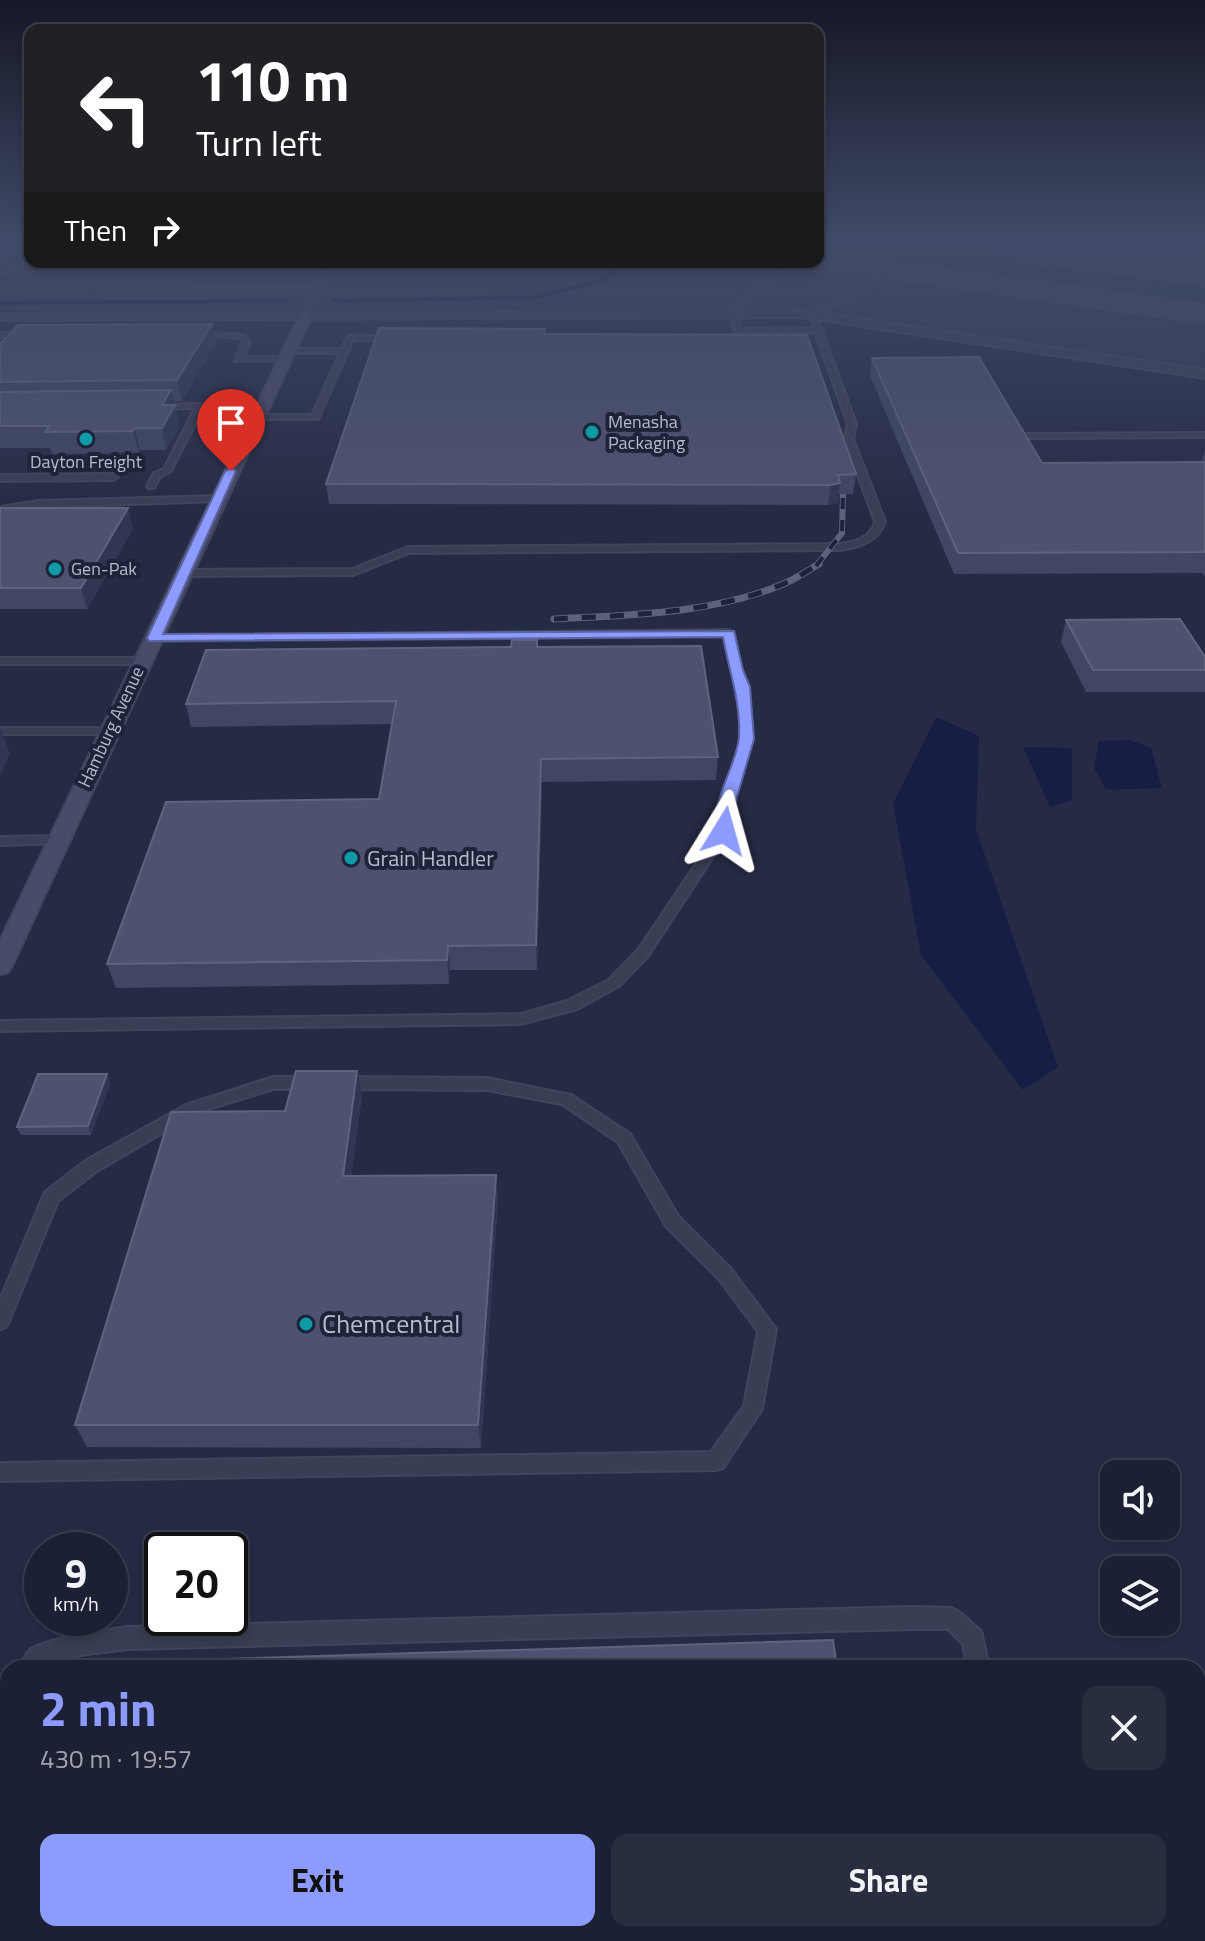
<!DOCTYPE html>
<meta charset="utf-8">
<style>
body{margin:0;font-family:"Titillium Web",sans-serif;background:#292d40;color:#f1f3f6;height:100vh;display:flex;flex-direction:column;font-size:30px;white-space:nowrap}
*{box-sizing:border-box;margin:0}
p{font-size:26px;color:#a0a3ac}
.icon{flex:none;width:44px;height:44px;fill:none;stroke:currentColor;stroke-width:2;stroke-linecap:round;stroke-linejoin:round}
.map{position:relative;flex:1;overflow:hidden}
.details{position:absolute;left:0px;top:1660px;width:1206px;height:282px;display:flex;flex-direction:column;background:#1c2034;border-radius:24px 24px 0 0;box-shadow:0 4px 12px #0003,0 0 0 2px #3a3e4f}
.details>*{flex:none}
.top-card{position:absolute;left:24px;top:24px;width:800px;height:244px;border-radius:16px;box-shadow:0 4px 12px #0003,0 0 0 2px #3a3e4f;background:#202124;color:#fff;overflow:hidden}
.fabs{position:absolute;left:1100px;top:1460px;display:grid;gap:16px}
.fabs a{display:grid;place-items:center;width:80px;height:80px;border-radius:16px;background:#1c2034;box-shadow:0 4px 12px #0003,0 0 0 2px #3a3e4f;font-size:40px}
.speed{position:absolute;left:24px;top:1532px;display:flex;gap:16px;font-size:40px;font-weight:700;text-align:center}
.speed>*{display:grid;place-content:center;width:104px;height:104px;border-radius:50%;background:#1c2034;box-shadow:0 4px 12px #0003,0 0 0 2px #3a3e4f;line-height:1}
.speed small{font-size:20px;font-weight:400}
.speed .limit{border:4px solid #111;border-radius:12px;background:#fff;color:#111}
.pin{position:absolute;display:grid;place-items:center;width:68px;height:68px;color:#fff;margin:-82px -34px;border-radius:50% 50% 50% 0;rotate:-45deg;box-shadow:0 0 8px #0007}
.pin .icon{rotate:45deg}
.me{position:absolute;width:88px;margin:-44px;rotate:8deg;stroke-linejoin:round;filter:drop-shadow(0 0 6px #0008)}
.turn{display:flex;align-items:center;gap:28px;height:168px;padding:0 40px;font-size:36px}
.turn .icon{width:104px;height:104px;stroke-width:2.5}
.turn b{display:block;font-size:56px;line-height:68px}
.then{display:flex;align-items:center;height:76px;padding:0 40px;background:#0003;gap:16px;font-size:30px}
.round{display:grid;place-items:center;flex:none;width:84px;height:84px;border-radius:16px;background:#292d40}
.headline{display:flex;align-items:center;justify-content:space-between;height:136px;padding:0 40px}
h1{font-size:48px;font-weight:700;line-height:60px;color:#8d9bfe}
.button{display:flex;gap:16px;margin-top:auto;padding:16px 40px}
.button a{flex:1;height:92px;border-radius:16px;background:#8d9bfe;color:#111;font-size:32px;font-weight:700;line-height:92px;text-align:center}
.button a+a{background:#292d40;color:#f1f3f6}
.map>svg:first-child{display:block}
.airport{fill:#343852}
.green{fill:#283b46}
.water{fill:#171e45}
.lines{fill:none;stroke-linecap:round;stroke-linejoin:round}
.stream{stroke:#171e45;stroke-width:4}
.taxiway{fill:#414660;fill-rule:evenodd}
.runway{fill:#414660;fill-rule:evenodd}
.lane-casing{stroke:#41455b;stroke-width:4}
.street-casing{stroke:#41455b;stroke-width:4}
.secondary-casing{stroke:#41455b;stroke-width:4}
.lane{fill:#3a3e55;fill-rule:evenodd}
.street{fill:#3a3e55;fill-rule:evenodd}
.secondary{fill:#484c68;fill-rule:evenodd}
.rail-far1-casing{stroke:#5c617c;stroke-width:6}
.rail-casing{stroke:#5c617c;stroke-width:7}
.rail-far1{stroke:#1f233a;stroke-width:4;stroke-dasharray:11;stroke-linecap:butt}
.rail{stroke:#1f233a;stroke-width:5;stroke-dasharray:14;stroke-linecap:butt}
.wall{fill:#404664}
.shaded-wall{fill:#303653}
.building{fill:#4d526f;stroke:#5e637e;stroke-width:2}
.route{fill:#8d9bfe;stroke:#5c65a5;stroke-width:2}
.culture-dot{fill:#0f9aa8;stroke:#1f233a;stroke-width:3}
.labels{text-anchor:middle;stroke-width:8;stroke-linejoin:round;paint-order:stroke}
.far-poi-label{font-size:18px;fill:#b8bbce;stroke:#1f233a;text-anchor:start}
.far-street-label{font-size:18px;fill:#b8bbce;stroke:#1f233a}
.poi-label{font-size:22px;fill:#b8bbce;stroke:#1f233a;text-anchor:start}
.near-poi-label{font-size:26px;fill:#b8bbce;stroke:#1f233a;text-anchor:start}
</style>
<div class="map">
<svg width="1205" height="1941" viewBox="0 0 1205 1941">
<rect width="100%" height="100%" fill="#262b45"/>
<path class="airport" d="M0,239H30V262H818V239H1205V369L854,317L767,309L0,312Z"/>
<path class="green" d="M818,239H979L1205,268V310L818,256Z
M1072,239H1205V256Z"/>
<path class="water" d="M936,717L979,736L976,829L1058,1067L1023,1090L921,955L893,803Z
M1130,740L1151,748L1162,788L1106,790L1094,768L1099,741Z
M1023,747L1072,748V800L1050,807Z"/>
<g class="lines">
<path class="stream" d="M334,301L538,297L602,280L627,262
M0,303L286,301"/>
<path class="taxiway" d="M818,250L1205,303V325L806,267L803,262H818Z"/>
<path class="runway" d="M987,239H1205V287L1026,263L998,256Z"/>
<g class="lane-casing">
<path id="lane" d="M30,260L34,262L14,270L105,284L316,285L326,262H332L309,315L306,317L303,315L314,289L105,288L0,272V268L6,269Z
M787,262H794L737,308L735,312L740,329L814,328L810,313L865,289L887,269L892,270L869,291L816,315L856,424L853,439L885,522C877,542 860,547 840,550L409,553L353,575L184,576L179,573L184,570L352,569L408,547L840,544C856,542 870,538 875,522L845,439L848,424L815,332L741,333L742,337L739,339L720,337L735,335L729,312L732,306Z
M196,332L244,335L250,343L243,357H284L288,359L284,361H235L242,343L240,338L194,335Z
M0,333H27L30,335L27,337H0Z
M350,336H394L397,338L394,340H353L318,419H254L253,417L257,415H312L340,353H288L284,351L288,349H342L347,338Z
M200,404H262L266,406L262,408H203L171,471L160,477L154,488H148L147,486L154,473L164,469L195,408L156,409L152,407L156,405Z
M1205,433V437L1027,438L1023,436L1027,434Z
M0,475L114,474L118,477L114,480L0,481Z
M218,496L221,497V501L39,507L0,513V507L39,501Z
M729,630L734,633L741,670L748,687L753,739L737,789L730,831L648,956L619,986L577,1009L521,1024L0,1031V1021L521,1014L567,1001L609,980L638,950L718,831L725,789L741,739L738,687L731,670L724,636L154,641L149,638L150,636Z
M0,658H143L148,661L143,664H0Z
M0,728H109L115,731L109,734H0Z
M59,836L65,840L63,843L0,845V837Z
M273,1077H311L316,1079L319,1083L316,1087L311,1089H273L196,1113L97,1171L58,1201L9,1321L6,1327L0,1329V1300L45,1192L85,1161L186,1105Z
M344,1077L487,1078L571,1095L630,1134L678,1216L731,1269L776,1329L762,1409L723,1468L716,1470L0,1481V1463L711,1452L744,1406L758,1331L719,1279L666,1226L618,1142L562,1104L487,1090L344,1089L339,1087L336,1083L339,1079Z
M913,1607L952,1608L959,1612L981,1631L989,1668H967L963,1644L948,1629H913L128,1649L80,1655L43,1668H20C22,1663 25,1655 29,1651C43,1638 107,1630 128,1627Z
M0,1680H8V1702H0Z
M8,1714V1762L0,1765V1717Z
M1018,1934H1042L1043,1941H1019Z"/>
</g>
<g class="street-casing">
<path id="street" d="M803,311L1205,370V378L803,317L0,320V314Z"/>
</g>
<g class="secondary-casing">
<path id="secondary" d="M306,312L312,315L12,966L8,972L0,974V941L300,315Z"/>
</g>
<use href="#lane" class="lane"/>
<use href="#street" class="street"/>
<use href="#secondary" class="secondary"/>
<g class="rail-far1-casing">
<path id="rail-far1" d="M816,566L842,533L843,494"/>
</g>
<g class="rail-casing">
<path id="rail" d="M554,619C629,615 710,614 781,585C794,580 807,571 819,564"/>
</g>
<use href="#rail-far1" class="rail-far1"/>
<use href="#rail" class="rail"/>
</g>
<path class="wall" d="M0,239H30L9,259L0,257Z
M212,324L216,344L182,401H174L179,427L166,450H140L139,453L52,454L50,448H0V344Z
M545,334L856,474L853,494H839L838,503L828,505L329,504L326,484Z
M872,358L1042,463L1203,462L1202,460L1205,450V576L1202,573L954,574L870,376Z
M0,508L133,529L87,609H0Z
M1066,620L1205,657V692H1086L1061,642Z
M538,647L718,757L716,780L542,782L537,970H450L449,984L116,988L107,964L379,799L392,724L191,727L186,704Z
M107,1074L110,1083L91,1135H21L17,1127Z
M362,1095L351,1176L496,1175L498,1199L481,1448L87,1447L75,1425L285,1111Z"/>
<path class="shaded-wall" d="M30,241V251L9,259L6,250Z
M212,324L216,344L182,401L177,380Z
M171,390L179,427L166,450L162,428V405Z
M135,428L140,450L139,453L133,431Z
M840,483L838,503L828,505L831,485Z
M128,508L133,529L87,609L81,588Z
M0,726L10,754L0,776Z
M541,759L542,782L537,970L536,945Z
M448,946L450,970L449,984L447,960Z
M357,1071L362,1095L348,1201L343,1176Z
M107,1074L110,1083L91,1135L88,1126Z
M496,1175L498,1199L481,1448L478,1425Z"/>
<path class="building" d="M0,239H30V241L6,250L0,249Z
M212,324L177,380L0,382V344L18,325Z
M379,328L545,329L544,334L807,335L856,474L838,475L840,483L831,485L326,484Z
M979,357L1042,463L1205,462V552L958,553L872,358Z
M171,390L162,405H175L162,428H135L133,431L45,432L50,426H0V392Z
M0,508H128L81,588H0Z
M1180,619L1205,657V670H1093L1066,620Z
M512,640H537V647L701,646L718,757L541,759L536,945L448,946L447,960L107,964L166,802L379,799L396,701L186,704L206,650L511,647Z
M296,1071H357L343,1176L496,1175L478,1425H75L171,1112L285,1111Z
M38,1074H107L88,1126L17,1127Z
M833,1640L837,1668H191L193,1660Z
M143,1934H876L877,1941H142Z"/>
<linearGradient id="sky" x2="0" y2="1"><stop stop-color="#151826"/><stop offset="0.47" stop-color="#414a68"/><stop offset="1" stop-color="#414a68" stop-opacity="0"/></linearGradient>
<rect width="1205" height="510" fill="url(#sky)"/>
<path class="route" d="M231,468L236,471L163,634L734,631L743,670L750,687L754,739L734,807L730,834H719C707,804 737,767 739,737C741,702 729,671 723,637L149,641L147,638L225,471Z"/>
<g class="culture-dot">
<circle cx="592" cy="432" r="8"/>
<circle cx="86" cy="439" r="8"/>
<circle cx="55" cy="569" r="8"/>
<circle cx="351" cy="858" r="8"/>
<circle cx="306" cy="1324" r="8"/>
</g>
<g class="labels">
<g class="far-poi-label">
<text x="608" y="428">Menasha<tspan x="608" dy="21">Packaging</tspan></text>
<text x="86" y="468" text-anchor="middle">Dayton Freight</text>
<text x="71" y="575">Gen-Pak</text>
</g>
<g class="far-street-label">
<text transform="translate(111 727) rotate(-65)" y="6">Hamburg Avenue</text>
</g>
<g class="poi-label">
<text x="367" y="866">Grain Handler</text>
</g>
<g class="near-poi-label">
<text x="322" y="1333">Chemcentral</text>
</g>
</g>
</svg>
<div class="fabs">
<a><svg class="icon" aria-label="sound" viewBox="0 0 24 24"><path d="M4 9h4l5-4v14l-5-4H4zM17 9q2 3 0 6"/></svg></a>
<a><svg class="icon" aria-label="layers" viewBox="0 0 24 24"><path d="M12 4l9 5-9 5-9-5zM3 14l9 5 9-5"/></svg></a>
</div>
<div class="speed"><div>9<small>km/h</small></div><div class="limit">20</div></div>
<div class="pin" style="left:231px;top:471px;background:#d93025"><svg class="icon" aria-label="arrive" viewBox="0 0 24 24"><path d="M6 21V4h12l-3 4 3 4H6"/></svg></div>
<svg class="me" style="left:724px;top:831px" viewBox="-20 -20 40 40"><path d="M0-17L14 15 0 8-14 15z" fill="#8d9bfe" stroke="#fff" stroke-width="4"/></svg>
<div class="top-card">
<div class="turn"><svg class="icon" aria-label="left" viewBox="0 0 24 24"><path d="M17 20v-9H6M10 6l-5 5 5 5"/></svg><div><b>110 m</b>Turn left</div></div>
<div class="then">Then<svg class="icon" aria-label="right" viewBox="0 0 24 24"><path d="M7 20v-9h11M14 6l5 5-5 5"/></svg></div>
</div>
<section class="details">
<div class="headline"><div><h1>2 min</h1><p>430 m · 19:57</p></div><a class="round"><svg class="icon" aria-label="close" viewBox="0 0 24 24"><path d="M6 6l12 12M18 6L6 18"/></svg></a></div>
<div class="button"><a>Exit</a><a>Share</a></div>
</section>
</div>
